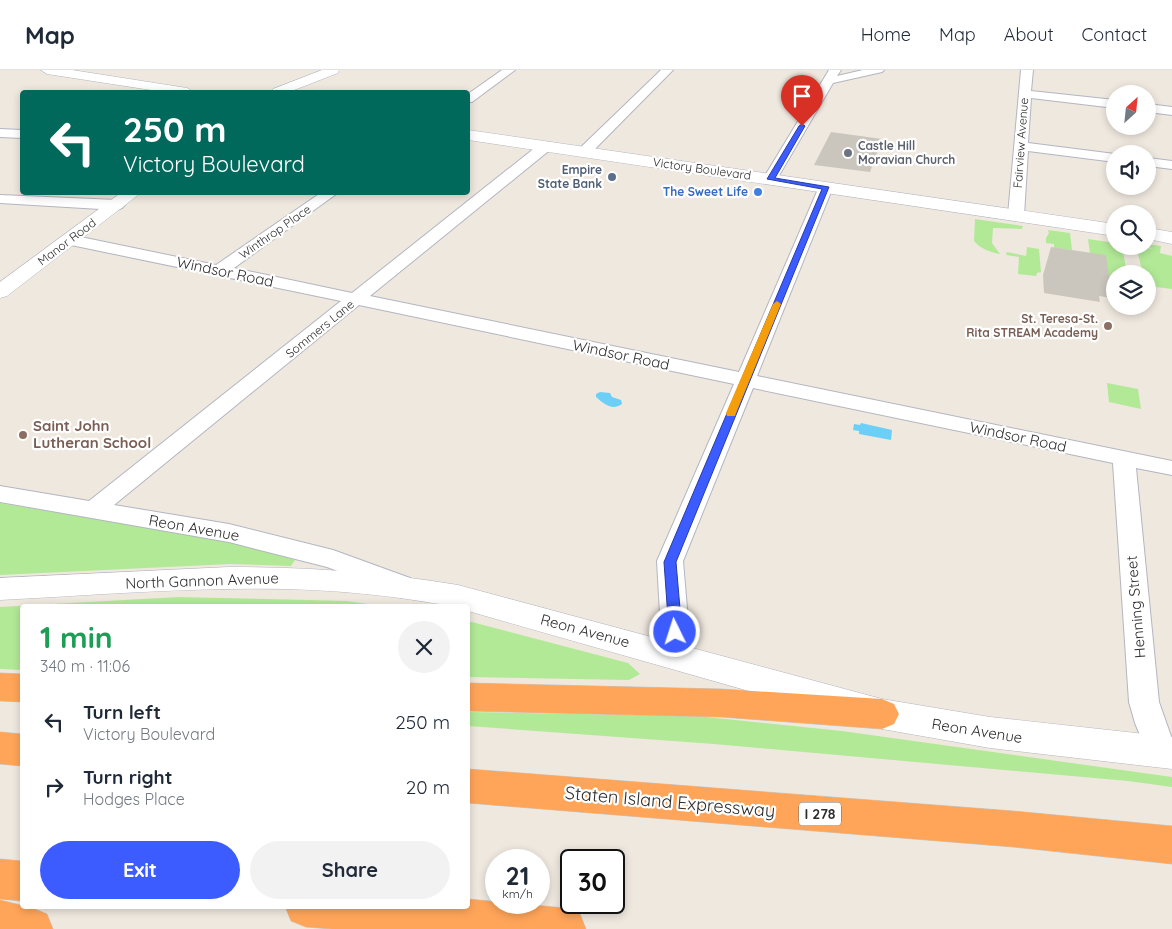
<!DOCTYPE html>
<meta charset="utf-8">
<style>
body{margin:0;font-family:Quicksand,sans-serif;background:#f2f2f3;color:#1f2937;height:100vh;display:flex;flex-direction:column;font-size:19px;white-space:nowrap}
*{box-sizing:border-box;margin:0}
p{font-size:16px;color:#747a83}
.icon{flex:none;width:28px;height:28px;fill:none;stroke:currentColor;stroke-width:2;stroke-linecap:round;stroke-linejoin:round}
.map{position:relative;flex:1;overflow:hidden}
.panel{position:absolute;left:20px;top:534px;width:450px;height:305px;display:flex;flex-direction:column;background:#fff;border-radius:5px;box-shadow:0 2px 8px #0003}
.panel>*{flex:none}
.guide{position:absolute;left:20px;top:20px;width:450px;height:105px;border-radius:5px;box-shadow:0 2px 8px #0003;background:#00695c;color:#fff;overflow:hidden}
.needle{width:32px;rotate:27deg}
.buttons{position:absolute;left:1106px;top:15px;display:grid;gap:10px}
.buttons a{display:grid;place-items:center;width:50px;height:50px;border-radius:50%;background:#fff;box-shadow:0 2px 8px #0003;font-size:25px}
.speed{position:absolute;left:485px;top:779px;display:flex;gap:10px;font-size:25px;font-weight:700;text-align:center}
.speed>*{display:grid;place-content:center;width:65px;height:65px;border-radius:50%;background:#fff;box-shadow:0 2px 8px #0003;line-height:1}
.speed small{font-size:12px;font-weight:400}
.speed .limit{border:2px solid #111;border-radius:8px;background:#fff;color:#111}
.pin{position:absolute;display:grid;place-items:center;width:42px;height:42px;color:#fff;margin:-51px -21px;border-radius:50% 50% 50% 0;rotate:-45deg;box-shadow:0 0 5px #0007}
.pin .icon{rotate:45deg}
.me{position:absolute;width:55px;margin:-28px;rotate:356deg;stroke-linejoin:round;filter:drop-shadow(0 0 4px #0008)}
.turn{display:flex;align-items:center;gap:18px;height:105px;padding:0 20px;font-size:22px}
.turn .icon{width:65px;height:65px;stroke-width:2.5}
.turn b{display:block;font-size:35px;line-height:42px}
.round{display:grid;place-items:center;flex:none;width:52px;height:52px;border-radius:26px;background:#f2f2f3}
.summary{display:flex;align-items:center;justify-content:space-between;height:85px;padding:0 20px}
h1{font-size:30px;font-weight:700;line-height:38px;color:#1e9e55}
.cta{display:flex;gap:10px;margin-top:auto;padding:10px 20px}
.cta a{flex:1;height:58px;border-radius:30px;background:#3c5cff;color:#fff;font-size:20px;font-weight:700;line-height:58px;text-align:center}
.cta a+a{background:#f2f2f3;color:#1f2937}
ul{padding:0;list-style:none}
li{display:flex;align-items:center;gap:15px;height:65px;padding:0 20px}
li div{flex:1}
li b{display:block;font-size:19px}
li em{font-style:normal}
header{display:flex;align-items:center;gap:30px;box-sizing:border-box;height:70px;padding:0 25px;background:#fff;border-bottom:1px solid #e0e1e3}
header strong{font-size:24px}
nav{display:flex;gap:28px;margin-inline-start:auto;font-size:18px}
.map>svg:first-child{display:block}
.green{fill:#b2e997}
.water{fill:#6bcff8}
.building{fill:#cbc6bd}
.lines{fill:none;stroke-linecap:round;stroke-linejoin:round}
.street-casing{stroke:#b3b5c1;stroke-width:2}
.secondary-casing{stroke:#b3b5c1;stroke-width:1}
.highway-casing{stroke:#c8c8c8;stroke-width:1}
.street{fill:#fff;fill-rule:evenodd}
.secondary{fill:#fff;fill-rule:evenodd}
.highway{fill:#ffa55a;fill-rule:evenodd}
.route{fill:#3c5cff;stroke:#273ca6}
.slow{fill:#f59e0b}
.worship-dot{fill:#6b7280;stroke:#fff;stroke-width:2}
.service-dot{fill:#5c6f8a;stroke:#fff;stroke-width:2}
.shop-dot{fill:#3f7fe0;stroke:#fff;stroke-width:2}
.education-dot{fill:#8d6e63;stroke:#fff;stroke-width:2}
.labels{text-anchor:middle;stroke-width:4.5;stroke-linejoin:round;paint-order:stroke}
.far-street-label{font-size:12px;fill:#2d2d2d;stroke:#fff}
.far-worship-label{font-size:12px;font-weight:bold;fill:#5b616d;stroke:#fff;text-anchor:start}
.far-service-label{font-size:12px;font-weight:bold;fill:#4e5e75;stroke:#fff;text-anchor:end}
.far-shop-label{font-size:12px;font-weight:bold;fill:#366cbe;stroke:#fff;text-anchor:end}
.far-education-label{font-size:12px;font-weight:bold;fill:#785e54;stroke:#fff;text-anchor:end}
.shield{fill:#fff;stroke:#6c6c6c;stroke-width:1}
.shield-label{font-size:14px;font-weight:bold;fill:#2d2d2d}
.street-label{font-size:15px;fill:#2d2d2d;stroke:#fff}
.education-label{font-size:15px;font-weight:bold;fill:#785e54;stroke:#fff;text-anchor:start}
.near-street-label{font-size:18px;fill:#2d2d2d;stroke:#fff}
</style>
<header>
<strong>Map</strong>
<nav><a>Home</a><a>Map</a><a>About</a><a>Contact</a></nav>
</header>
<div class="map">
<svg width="1172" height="859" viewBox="0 0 1172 859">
<rect width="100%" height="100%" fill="#efe8df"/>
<path class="green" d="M975,149L1023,156L1022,159L993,158L992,173L1000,184C989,182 981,179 974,171Z
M1048,160L1070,163L1072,180L1054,178V174L1046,173V168L1049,163Z
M1088,169L1115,173V176H1122L1127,204H1115V215H1110L1090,183Z
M1148,174L1161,176L1160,183L1172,186V219L1148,216V204H1143L1136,176L1153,179L1146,176Z
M1027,177L1039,179L1041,202L1037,203L1036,206L1018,204L1019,187L1006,185L1007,182L1026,186Z
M1107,313L1138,319L1141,339L1109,332Z
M0,433L240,473L295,490L291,496L230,494L0,505Z
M178,527L347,531L381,536H22V600L0,599V537Z
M468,551L628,593L640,604L629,610L468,607Z
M468,642L697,646L842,661L1172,707V717L1128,711L714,674L468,656Z"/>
<path class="water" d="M600,322L610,323L612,327L621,330L622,334C612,341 604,334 596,327V324Z
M861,353L892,360L891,370L859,364V361L853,360L854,354L860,355Z"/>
<path class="building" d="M831,62L882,69L870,102L814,95Z
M1051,177L1106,185L1112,228L1099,226L1100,232L1044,223L1043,205Z"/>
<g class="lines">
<g class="street-casing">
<path id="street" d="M502,0H515L472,32H468V24Z
M661,0H673L589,85H579L577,82L579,79Z
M829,0H841L837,6L863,0H884L882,2L833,13L777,109L775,112H765L763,109Z
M1021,0H1033L1031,21L1115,30V38L1031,28L1028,73L1115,84V92L1028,81L1024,145L1021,148H1011L1008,145Z
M1148,34L1172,37V45L1148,42Z
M0,59L22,60V68L0,67Z
M546,72L551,73L553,76L551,79L370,226L739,302L819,117L821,114H831L833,117L757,306L1172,391V405L1136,398L1159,632L1172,669V692L1162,696L1151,692L1135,653L1129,632L1113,393L753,318L683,491L689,562L694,587L690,595L680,598L670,595L666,587L661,562L657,491L734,314L359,235L114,435L229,454L333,480L410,508L414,515L410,522L401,525L327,497L229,472L0,432V416L89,431L341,231L71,175L65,173L63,170L65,167L71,165L216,195L322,122H339L234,198L352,223L541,73Z
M1148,88L1172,91V99L1148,96Z
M0,125L117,130L122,132L125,135L122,138L117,140L0,133Z"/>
</g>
<g class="secondary-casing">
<path id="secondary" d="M41,0H72L187,18L194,22H164L47,4Z
M322,0H339L338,3L289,22H271L273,19Z
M468,60L1115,154V166L468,70Z
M122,122H142L7,226L0,228V212Z
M1148,158L1172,162V174L1148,169Z
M229,497C308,497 380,502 458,515L882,629L990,647L1172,667V699L990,678L882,659L468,541V536C444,536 423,531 400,528C363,523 325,520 287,519C191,517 95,525 0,530V508Z"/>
</g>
<g class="highway-casing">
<path id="highway" d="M0,603L22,604V632L0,631Z
M468,613L721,619L882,629L894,634L899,644L894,654L882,659L721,647L468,641Z
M0,662L22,664V696L0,694Z
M468,699L1013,741L1172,756V794L1013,777L468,733Z
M0,789L22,791V831L0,829Z
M468,829L565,838L580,844L586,859H332L306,857L291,851L285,836H468Z
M0,830L32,838L47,844L53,859H0Z"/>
</g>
<use href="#street" class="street"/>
<use href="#secondary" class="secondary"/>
<use href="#highway" class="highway"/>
</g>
<path class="route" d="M802,54L805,56L775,108L829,117L676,492L682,562L680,566L675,567L671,566L669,562L664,492L822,119L767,109L799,56Z"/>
<path class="slow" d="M777,231L781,234L736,343L735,346H727L726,343L773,234Z"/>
<circle class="worship-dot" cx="848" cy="83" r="5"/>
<circle class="service-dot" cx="612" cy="107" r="5"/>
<circle class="shop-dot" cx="758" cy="122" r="5"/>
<g class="education-dot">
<circle cx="1108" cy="256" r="5"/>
<circle cx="23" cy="365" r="5"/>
</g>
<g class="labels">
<g class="far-street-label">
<text transform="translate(1021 73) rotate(-86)" y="4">Fairview Avenue</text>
<text transform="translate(702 99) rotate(8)" y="4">Victory Boulevard</text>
<text transform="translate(275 162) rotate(-35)" y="4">Winthrop Place</text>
<text transform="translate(67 172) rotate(-37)" y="4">Manor Road</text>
<text transform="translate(320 259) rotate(-39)" y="4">Sommers Lane</text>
</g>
<g class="far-worship-label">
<text x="858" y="80">Castle Hill<tspan x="858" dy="14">Moravian Church</tspan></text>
</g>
<g class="far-service-label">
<text x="602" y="104">Empire<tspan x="602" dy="14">State Bank</tspan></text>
</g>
<g class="far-shop-label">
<text x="748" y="126">The Sweet Life</text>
</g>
<g class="far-education-label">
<text x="1098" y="253">St. Teresa-St.<tspan x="1098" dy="14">Rita STREAM Academy</tspan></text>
</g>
<rect class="shield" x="799" y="732.5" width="42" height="23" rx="4"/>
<g class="shield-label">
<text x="820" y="749">I 278</text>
</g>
<g class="street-label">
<text transform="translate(225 202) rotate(12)" y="5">Windsor Road</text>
<text transform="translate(621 285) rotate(12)" y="5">Windsor Road</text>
<text transform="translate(1018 367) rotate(12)" y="5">Windsor Road</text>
<text transform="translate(194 458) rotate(10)" y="5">Reon Avenue</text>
<text transform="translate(202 511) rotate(-2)" y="5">North Gannon Avenue</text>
<text transform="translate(1136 537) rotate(-95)" y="5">Henning Street</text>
<text transform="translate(585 561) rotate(15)" y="5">Reon Avenue</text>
<text transform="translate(977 661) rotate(9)" y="5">Reon Avenue</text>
</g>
<g class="education-label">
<text x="33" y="361">Saint John<tspan x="33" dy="17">Lutheran School</tspan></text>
</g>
<g class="near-street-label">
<text transform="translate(670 732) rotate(5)" y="6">Staten Island Expressway</text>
</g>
</g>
</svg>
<div class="buttons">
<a><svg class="needle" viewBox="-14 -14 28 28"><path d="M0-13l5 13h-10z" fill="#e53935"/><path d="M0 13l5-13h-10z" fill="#747a83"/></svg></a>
<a><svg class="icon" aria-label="sound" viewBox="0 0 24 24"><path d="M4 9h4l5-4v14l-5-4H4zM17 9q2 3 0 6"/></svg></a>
<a><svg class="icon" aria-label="search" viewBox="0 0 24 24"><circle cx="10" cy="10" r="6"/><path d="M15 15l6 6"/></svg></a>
<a><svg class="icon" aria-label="layers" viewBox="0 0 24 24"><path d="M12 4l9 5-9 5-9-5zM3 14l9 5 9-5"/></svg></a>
</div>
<div class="speed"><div>21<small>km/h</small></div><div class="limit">30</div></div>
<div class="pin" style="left:802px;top:56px;background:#d93025"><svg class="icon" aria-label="arrive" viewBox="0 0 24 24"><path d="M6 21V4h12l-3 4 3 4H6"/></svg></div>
<svg class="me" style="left:675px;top:562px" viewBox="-20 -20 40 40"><circle r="17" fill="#3c5cff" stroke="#fff" stroke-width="3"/><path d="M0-11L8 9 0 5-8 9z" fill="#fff"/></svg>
<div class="guide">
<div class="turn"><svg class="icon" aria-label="left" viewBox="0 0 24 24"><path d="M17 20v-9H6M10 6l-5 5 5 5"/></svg><div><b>250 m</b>Victory Boulevard</div></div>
</div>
<section class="panel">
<div class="summary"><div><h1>1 min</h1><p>340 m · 11:06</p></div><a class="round"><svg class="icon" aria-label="close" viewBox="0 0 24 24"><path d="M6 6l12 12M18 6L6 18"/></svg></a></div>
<ul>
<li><svg class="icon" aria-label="left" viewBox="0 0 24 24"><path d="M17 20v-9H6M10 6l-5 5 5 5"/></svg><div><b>Turn left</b><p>Victory Boulevard</p></div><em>250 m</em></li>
<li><svg class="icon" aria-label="right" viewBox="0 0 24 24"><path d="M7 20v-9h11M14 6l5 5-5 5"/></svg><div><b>Turn right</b><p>Hodges Place</p></div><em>20 m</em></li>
</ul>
<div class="cta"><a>Exit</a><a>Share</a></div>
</section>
</div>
